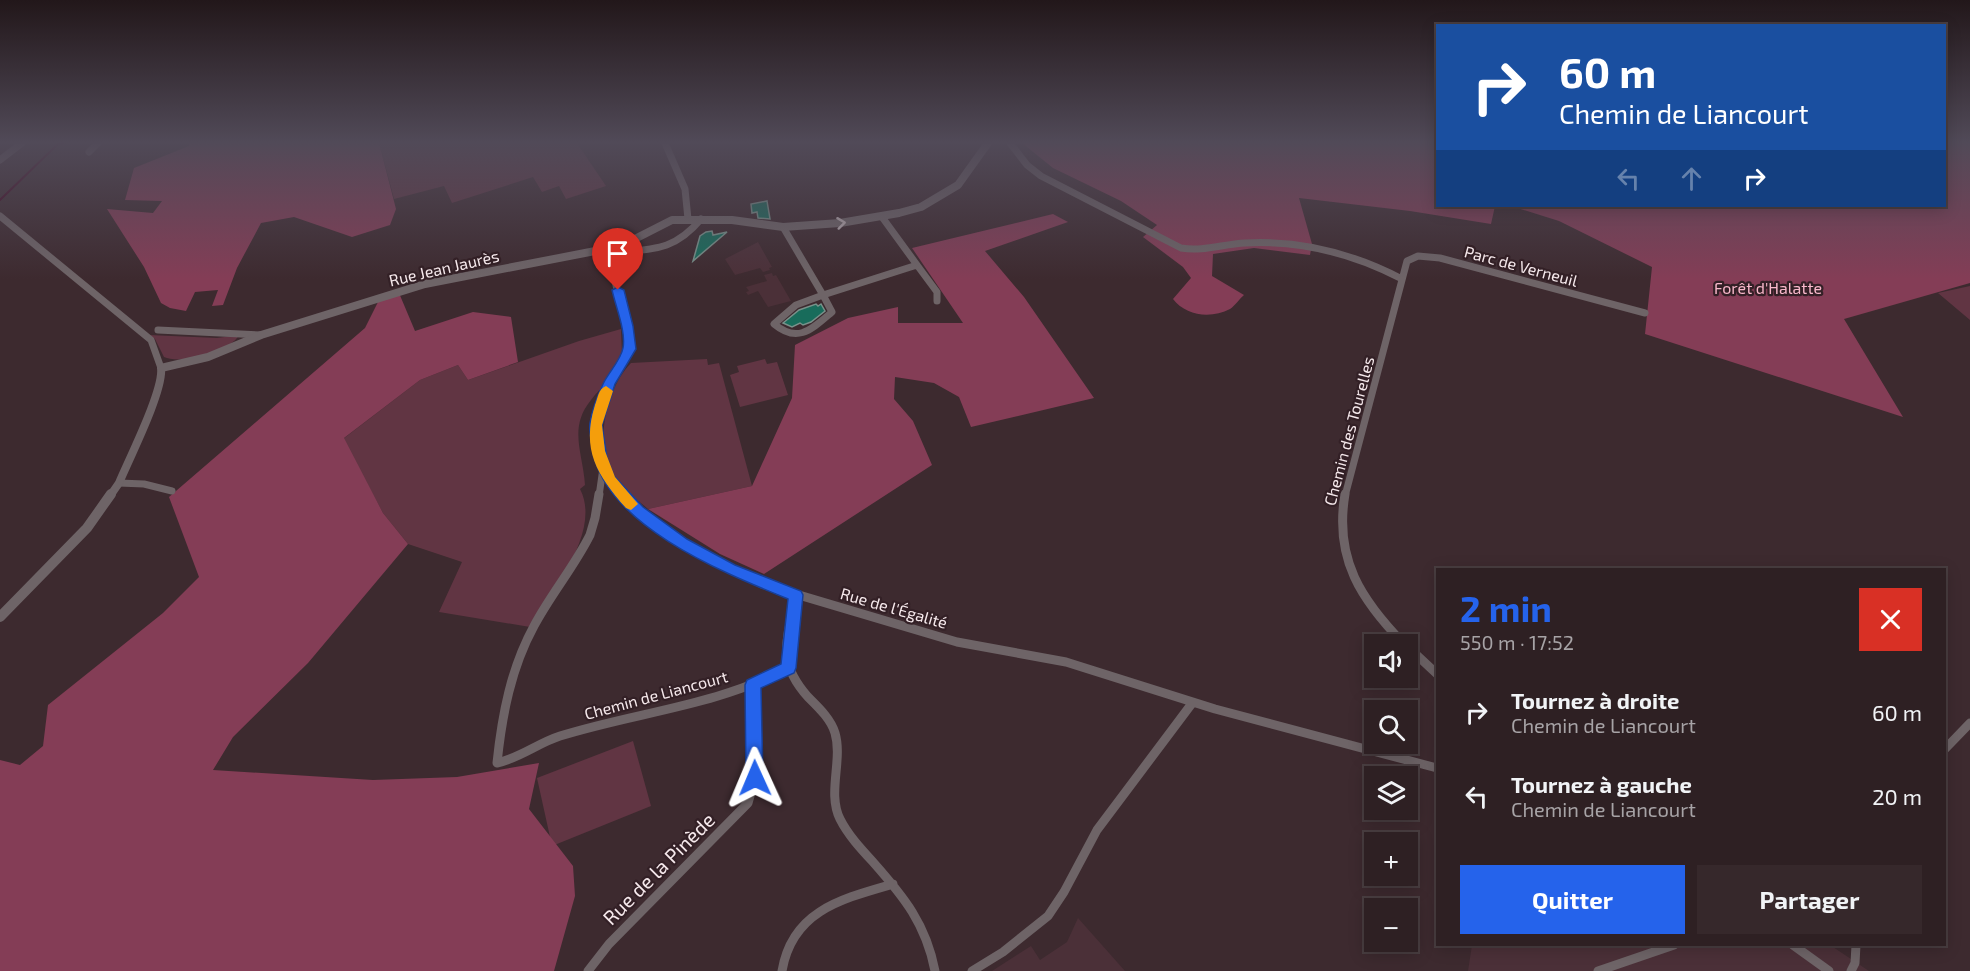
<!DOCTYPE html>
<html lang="fr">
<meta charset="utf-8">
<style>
body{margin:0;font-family:"Exo 2",sans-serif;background:#36282b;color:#f1f3f6;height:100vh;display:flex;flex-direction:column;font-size:22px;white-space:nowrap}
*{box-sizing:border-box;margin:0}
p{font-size:20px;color:#a7a3a6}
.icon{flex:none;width:33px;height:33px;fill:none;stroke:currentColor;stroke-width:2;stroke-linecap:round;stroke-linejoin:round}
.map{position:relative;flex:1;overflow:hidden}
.details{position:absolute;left:1436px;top:568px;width:510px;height:378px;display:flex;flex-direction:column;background:#2e2023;border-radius:0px;box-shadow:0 3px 15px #0003,0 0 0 2px #493e41}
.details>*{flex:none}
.banner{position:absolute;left:1436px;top:24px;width:510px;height:183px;border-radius:0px;box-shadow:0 3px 15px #0003,0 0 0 2px #493e41;background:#1a4fa0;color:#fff;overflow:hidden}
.controls{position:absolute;left:1364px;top:634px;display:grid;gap:12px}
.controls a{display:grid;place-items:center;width:54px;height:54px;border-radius:0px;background:#2e2023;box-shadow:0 3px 15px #0003,0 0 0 2px #493e41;font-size:30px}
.pin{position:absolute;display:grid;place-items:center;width:51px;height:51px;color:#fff;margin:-62px -26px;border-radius:50% 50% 50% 0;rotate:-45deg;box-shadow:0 0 6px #0007}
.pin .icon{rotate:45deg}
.me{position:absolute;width:66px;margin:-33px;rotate:359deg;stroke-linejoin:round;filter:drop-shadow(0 0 4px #0008)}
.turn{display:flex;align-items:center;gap:21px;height:126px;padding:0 24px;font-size:27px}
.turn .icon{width:78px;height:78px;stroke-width:2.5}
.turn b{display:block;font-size:42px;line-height:51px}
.lanes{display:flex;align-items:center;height:57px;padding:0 24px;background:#0003;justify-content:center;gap:30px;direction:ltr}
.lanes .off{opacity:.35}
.round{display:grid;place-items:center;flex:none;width:63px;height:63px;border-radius:0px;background:#36282b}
.overview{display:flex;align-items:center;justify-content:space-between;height:102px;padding:0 24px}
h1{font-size:36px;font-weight:700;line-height:45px;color:#2563eb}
.button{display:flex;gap:12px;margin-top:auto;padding:12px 24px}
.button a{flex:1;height:69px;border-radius:0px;background:#2563eb;color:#fff;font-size:24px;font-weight:700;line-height:69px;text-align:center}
.button a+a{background:#36282b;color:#f1f3f6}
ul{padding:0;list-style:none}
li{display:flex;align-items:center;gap:18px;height:84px;padding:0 24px}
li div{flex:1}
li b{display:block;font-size:22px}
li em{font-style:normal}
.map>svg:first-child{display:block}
.built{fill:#4b3038}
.green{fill:#613543}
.forest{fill:#843d56}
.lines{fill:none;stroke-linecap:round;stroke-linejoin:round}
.stream{stroke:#41001d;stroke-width:2}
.building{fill:#186c5b;stroke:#78918a;stroke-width:1.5}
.minor-far1{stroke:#6e6467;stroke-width:7}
.minor{stroke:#6e6467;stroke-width:9}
.tertiary-far1{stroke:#6e6467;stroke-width:8}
.tertiary{stroke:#6e6467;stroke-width:10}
.oneway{stroke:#b9adb0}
.route{fill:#2563eb;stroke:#184099;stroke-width:1.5}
.slow{fill:#f59e0b}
.labels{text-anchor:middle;stroke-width:4.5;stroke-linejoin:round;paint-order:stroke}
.street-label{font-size:16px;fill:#f6e9ec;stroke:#332026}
.park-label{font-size:16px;fill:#f9b8cb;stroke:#332026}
.near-street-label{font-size:20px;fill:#f6e9ec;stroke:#332026}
</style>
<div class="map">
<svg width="1970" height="971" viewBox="0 0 1970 971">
<rect width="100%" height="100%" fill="#3d2a2f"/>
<path class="built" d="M758,242L772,267L769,268L770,270L763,272L760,268L735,275L725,259Z
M772,273L773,276L776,275L791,301L768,307L758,291L748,295L746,292L749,291L746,287L767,281L764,275Z
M1078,918L1125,971H992L1031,946L1040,960L1067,942Z
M1472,945H1830L1869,971H1468Z"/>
<path class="green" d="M379,143H577L606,186L566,199L559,186L542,192L533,177L452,203L444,186L394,199Z
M1970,286V320L1938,293Z
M621,329L622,353L605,387C598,390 596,394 591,400C568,428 583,453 585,485L580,489C602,531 552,592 530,627L439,612L462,562L408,544L383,513L343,439L420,380L458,365L468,380L579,341Z
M149,335L217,338L239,335C230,352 181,365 164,357L155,339Z
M707,359L708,365L719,363L752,486L648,509C635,498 620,487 612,472C594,441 607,387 631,363Z
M765,359L767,364L777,362L788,395L740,407L730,375L739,372L737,366Z
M633,741L651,806L552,846L537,778Z"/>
<path class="forest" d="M189,143H379L396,209L390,225L352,237L294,217L261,223L237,268L223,305L212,306L218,290L195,292L186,311L170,308L161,303L144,267L107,209L153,213L162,201L125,200L134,168L189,146Z
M1022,143H1437V206H1495L1491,224L1410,211L1299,198L1312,244L1310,255L1254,248L1213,254L1212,276L1244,295C1239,299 1235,306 1230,309C1211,319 1186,316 1173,299L1191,278L1183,267L1143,237L1157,225L1121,201L1053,168Z
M1944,143H1970V283L1844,319L1903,417L1645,334L1652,267L1559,221L1511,206H1944Z
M1053,214L1068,222L985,251L1024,297L1094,398L971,427L959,397L934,383L895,377L894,399L913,421L932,465L764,574L720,554L648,509L752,486L792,398L795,345L848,318L898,307V323H963L912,248Z
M399,293L415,331L473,312L511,317L518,362L468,380L458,365L420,380L344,438L383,513L408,544L308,663L233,737L213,770L373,780L457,777L539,763L529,809L573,866L575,896L554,971H0V760L20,765L43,746L48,705L163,613L199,577L169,497L365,328L378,302Z"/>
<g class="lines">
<path class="stream" d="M0,200L58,144L65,143"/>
</g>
<path class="building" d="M767,201L770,219L758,218L757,212L752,213L751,204Z
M712,231L713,235L727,232L693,261L700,236L706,232Z
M816,304L818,306L821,304L825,311L811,322L803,325L800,323L792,327L783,323L799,310Z"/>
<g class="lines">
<path class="minor-far1" d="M665,143L685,189L688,219
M1010,143L1027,165L1041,176L1181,248C1203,252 1223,244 1245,243C1300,240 1354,254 1402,279
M89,152L98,143
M0,160L22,143
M0,216L151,340L161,368
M882,217L917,265
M783,227L823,295L917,265L937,292V301
M621,246C619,256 615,268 615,278C616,299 634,329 629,349C625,362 614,374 608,385C592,423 592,466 623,496
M620,252C656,249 676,249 701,219
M823,295L832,312C812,329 798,344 774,324L796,305Z
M158,330L261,335
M119,483L144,484L172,491
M599,496L603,468
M1345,496L1407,261L1418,256L1440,258L1645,313"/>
<path class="minor" d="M599,494L595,518L590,535C574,567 551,594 534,626C511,668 502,715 497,763C520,758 538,743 560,736C637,712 716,706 788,668
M621,494L645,517L670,536L762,584L957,642L1066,662L1215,709L1437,768
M1345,494C1334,559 1361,600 1405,645
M796,595C788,639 775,660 808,697C818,707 831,719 835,733C843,760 827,793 840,819C848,835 861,849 873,862C904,897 926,924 935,971
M1407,646L1437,674
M1944,750L1970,723
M1793,945L1829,971
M588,971L609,944L748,803L755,778L753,685
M782,971C792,911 841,899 893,884
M972,971L1003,952L1048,916L1064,892L1097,830L1193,702
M1598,971L1674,945
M1851,971L1855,963L1856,945"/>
<path class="tertiary-far1" d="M110,496L119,483C129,459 164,390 161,368L208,357L261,335L425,284L621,246L672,220H732L783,227L840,223L899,213L921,207L958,185L988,143"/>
<path class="tertiary" d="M0,617L87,528L111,494"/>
</g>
<defs><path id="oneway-chevron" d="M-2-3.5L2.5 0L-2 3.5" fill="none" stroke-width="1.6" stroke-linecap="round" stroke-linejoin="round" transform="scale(1.5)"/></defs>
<use class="oneway" href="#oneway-chevron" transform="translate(841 223) rotate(-7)"/>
<linearGradient id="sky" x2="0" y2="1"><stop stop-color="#22171a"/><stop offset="0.51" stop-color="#514a58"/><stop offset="1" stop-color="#514a58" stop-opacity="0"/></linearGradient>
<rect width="1970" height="279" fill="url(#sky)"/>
<path class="route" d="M618,287L624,290L633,326L636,349L615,384L602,425L607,458L614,476L643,507L687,539L735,565L801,591L803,595L796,668L794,673L761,688L763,778L761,784L755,786L749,784L746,778L745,685L747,680L781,664L788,599C724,573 601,524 592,446C591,438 589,430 590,423C592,411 598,395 603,384C608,373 621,360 623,348C626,331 616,308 612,290Z"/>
<path class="slow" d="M606,386L613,391L602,425L605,451L615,477L638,504L631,510L626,508C597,475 581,450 595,405C598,398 598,389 606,386Z"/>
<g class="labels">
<g class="street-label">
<text transform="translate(1521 266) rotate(15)" y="6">Parc de Verneuil</text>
<text transform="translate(444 268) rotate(-13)" y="6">Rue Jean Jaurès</text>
<text transform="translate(1349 431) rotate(-75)" y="6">Chemin des Tourelles</text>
<text transform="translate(894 608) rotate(16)" y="6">Rue de l'Égalité</text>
<text transform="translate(656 695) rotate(-15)" y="6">Chemin de Liancourt</text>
</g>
<g class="park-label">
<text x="1768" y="294">Forêt d'Halatte</text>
</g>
<g class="near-street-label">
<text transform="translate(659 869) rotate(-45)" y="7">Rue de la Pinède</text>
</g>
</g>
</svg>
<div class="controls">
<a><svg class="icon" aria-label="sound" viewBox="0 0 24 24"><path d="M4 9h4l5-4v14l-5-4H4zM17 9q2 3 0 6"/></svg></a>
<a><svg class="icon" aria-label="search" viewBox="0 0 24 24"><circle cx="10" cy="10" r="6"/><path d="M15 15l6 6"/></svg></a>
<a><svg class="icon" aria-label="layers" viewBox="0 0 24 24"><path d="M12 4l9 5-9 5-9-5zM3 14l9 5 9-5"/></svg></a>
<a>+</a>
<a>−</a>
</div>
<div class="pin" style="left:618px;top:290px;background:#d93025"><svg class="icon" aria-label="arrive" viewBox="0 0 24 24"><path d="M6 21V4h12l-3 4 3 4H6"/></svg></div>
<svg class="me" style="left:755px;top:778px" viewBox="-20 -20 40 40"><path d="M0-17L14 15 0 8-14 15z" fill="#2563eb" stroke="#fff" stroke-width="4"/></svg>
<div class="banner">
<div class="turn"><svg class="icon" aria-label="right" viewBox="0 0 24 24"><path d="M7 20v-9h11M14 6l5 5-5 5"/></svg><div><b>60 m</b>Chemin de Liancourt</div></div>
<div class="lanes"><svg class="icon off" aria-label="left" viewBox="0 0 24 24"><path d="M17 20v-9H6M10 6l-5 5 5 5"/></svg><svg class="icon off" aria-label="ahead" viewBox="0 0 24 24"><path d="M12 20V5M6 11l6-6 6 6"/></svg><svg class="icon" aria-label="right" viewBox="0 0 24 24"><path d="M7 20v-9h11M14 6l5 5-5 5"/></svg></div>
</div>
<section class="details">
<div class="overview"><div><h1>2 min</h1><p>550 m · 17:52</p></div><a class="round" style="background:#d93025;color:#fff"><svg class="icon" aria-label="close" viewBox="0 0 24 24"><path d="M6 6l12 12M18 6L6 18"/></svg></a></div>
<ul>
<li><svg class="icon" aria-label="right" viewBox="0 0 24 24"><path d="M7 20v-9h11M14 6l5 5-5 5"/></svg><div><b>Tournez à droite</b><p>Chemin de Liancourt</p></div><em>60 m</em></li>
<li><svg class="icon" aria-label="left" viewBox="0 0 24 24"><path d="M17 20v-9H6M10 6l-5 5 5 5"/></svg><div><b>Tournez à gauche</b><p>Chemin de Liancourt</p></div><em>20 m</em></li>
</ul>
<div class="button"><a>Quitter</a><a>Partager</a></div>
</section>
</div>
